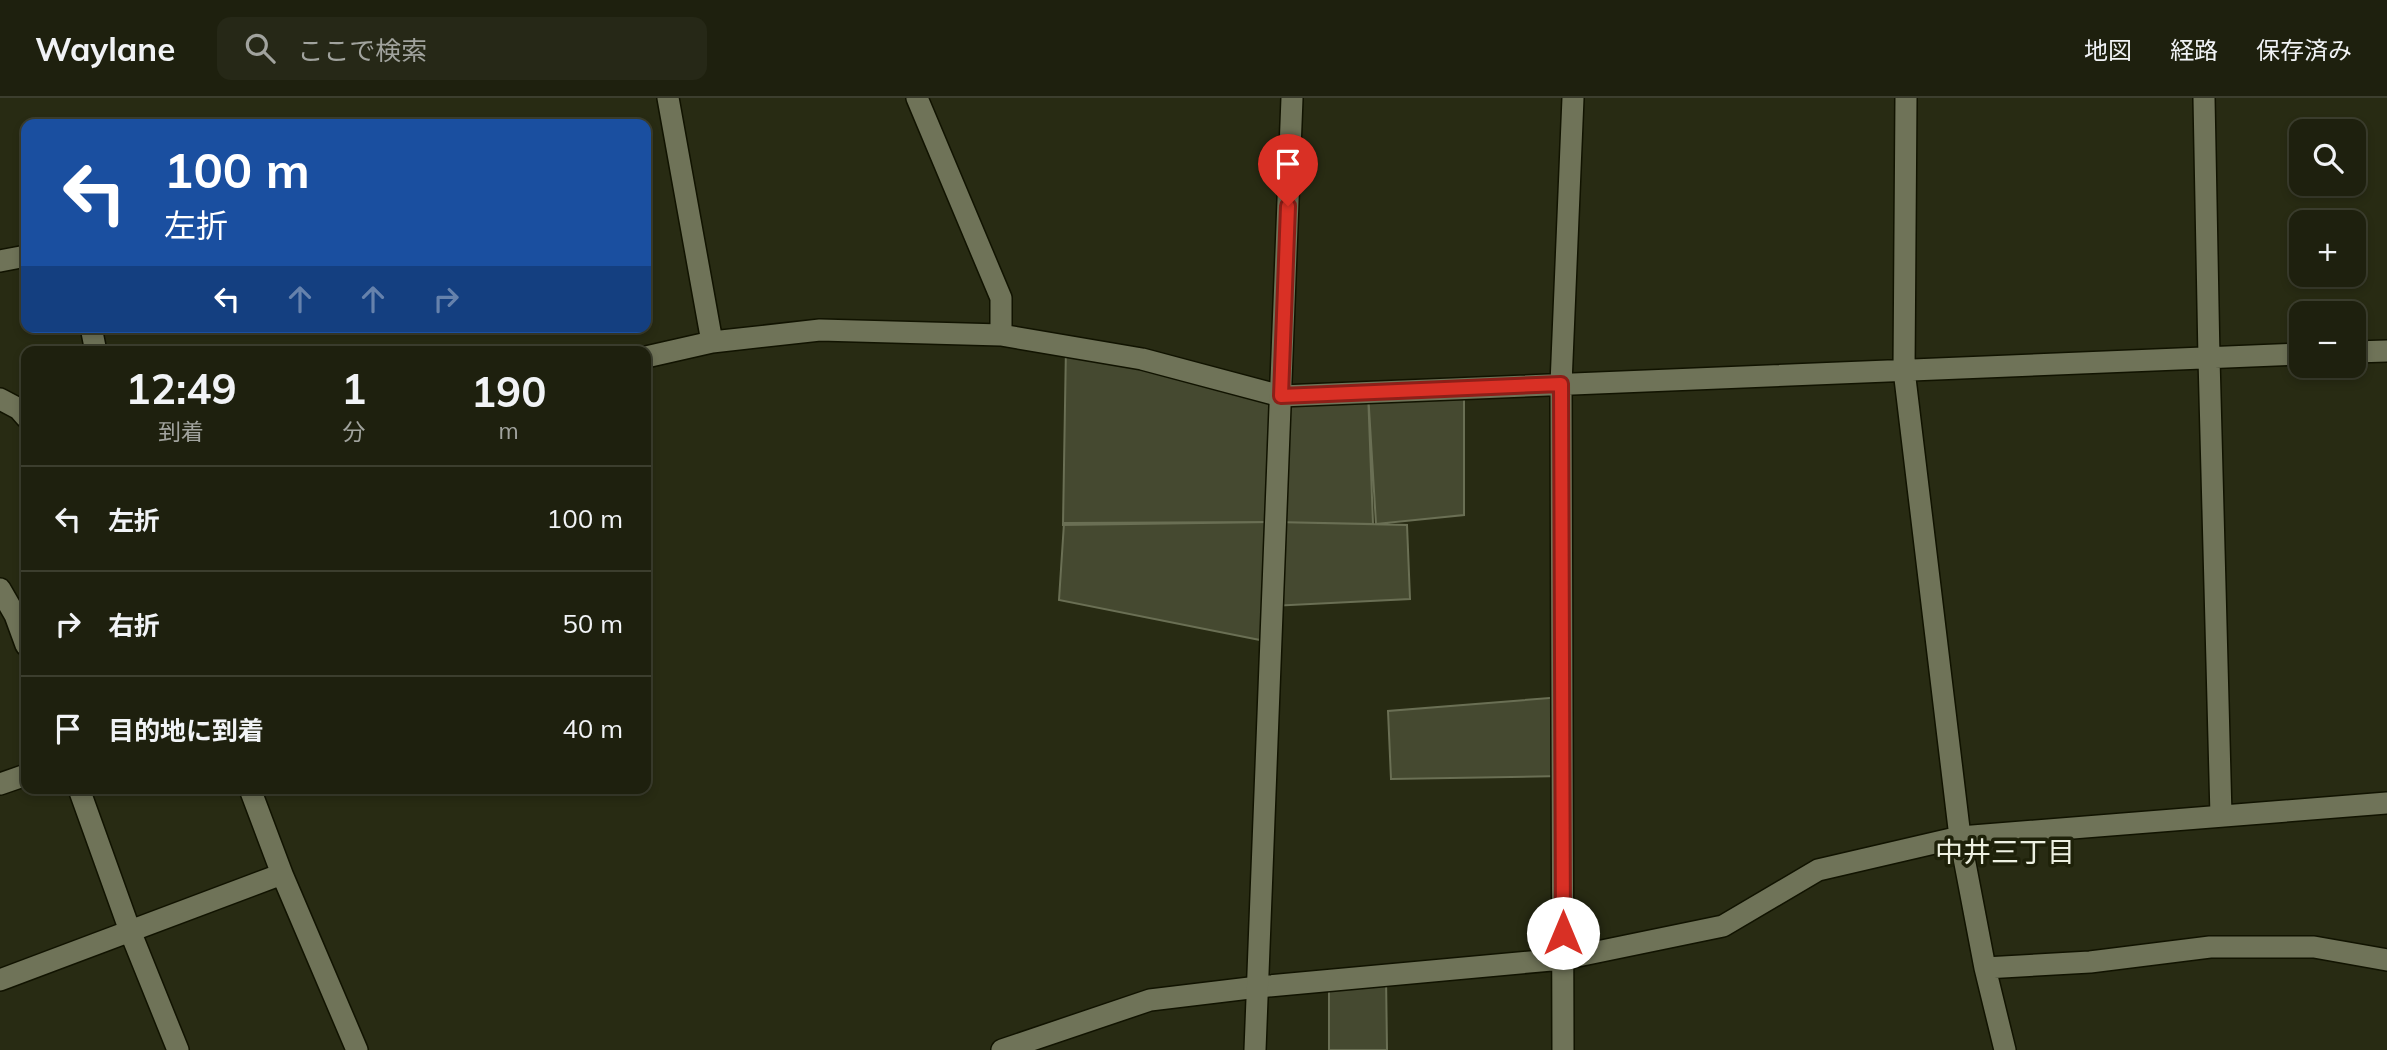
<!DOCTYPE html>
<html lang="ja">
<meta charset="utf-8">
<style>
body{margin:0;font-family:Mulish,"Noto Sans JP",sans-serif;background:#262817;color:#f1f3f6;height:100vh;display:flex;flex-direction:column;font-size:26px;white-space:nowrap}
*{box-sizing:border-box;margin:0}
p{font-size:23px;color:#a1a39e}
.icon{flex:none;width:38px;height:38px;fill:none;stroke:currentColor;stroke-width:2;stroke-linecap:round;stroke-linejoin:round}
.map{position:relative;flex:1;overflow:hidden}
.drawer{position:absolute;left:21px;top:248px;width:630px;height:448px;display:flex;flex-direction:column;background:#1e200e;border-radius:14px;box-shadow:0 4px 10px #0003,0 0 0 2px #3c3e2e}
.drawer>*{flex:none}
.hud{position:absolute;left:21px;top:21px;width:630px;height:214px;border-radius:14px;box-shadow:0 4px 10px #0003,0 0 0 2px #3c3e2e;background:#1a4fa0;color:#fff;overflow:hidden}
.tools{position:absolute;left:2289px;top:21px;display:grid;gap:14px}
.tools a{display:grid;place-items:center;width:77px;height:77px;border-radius:14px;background:#1e200e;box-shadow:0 4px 10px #0003,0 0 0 2px #3c3e2e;font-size:35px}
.pin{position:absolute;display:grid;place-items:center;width:60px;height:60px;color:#fff;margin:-72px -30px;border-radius:50% 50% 50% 0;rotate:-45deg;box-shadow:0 0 7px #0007}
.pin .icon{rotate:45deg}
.me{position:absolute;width:77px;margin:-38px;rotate:0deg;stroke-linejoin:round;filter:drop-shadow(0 0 5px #0008)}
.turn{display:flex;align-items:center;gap:24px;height:147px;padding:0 28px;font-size:32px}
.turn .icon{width:91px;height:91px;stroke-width:2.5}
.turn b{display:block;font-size:49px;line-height:60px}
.lanes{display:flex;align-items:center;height:66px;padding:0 28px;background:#0003;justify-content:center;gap:35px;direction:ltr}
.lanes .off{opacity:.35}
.eta{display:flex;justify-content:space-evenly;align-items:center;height:119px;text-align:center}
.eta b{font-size:42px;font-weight:700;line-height:49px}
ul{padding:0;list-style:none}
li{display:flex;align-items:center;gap:21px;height:105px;padding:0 28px;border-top:2px solid #3c3e2e}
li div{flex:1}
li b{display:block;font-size:26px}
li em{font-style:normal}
header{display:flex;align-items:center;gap:42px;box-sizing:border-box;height:98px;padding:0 35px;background:#1e200e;border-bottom:2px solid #3c3e2e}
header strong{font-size:33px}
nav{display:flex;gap:38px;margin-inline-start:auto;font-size:24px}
.search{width:490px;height:63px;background:#262817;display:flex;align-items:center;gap:18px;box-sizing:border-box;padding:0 24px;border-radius:14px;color:#a1a39e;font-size:26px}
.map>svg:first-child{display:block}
.building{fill:#454930;stroke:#6a6f54;stroke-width:2}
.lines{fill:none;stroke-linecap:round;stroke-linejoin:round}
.street-casing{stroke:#111300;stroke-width:24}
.secondary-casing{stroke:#111300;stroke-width:24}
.street{stroke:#6f7358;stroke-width:21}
.secondary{stroke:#6f7358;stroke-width:21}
.route-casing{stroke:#8d1f18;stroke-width:18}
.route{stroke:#d93025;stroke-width:12}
.labels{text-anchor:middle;stroke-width:7;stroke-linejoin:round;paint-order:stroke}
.neighbourhood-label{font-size:28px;fill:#edf0e1;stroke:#1e2109}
</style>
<header>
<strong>Waylane</strong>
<div class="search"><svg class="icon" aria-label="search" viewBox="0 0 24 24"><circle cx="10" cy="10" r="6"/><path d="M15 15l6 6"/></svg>ここで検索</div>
<nav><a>地図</a><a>経路</a><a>保存済み</a></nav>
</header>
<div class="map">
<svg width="2387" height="952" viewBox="0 0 2387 952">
<rect width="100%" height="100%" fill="#282b13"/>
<path class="building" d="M1066,248L1281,298L1275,424L1063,427Z
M1464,290V417L1376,426L1368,294Z
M1368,294L1373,426L1275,424L1281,298Z
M1275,424L1407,427L1410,501L1271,508Z
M1275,424L1270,544L1059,502L1064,425Z
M1562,599V678L1391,681L1388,613Z
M1386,877L1387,952H1329V883Z"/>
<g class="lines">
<g class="street-casing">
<path id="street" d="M668,0L712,244
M917,0L1001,200V237
M1906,0L1904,272L1960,739L1985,870L2005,952
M2204,0L2209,260L2221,718
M0,163L26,158
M91,229L96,254
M2354,254L2387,253
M646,259L712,244L820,232L1001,237L1142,261L1281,298L2301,256
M0,301L19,311L26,319
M0,491L15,517L26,547
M0,686L26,677
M79,691L130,833L178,952
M250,691L282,776L357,952
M1985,870L2090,864L2210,849H2314L2387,862
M0,882L282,776
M1002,952L1150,902L1258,889L1563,861L1723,828L1818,772L1960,739L2387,705
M1563,952L1561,286L1573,0"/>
</g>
<g class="secondary-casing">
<path id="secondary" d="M1255,952L1292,0"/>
</g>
<use href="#street" class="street"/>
<use href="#secondary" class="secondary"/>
</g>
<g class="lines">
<g class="route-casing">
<path id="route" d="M1288,108L1281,298L1561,286L1563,835"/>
</g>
<use href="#route" class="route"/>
</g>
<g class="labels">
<g class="neighbourhood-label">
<text x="2005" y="764">中井三丁目</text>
</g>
</g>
</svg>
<div class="tools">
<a><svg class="icon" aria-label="search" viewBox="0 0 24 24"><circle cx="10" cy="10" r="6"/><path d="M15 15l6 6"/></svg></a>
<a>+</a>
<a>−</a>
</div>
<div class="pin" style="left:1288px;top:108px;background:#d93025"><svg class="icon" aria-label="arrive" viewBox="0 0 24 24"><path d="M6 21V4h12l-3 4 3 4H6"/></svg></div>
<svg class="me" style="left:1563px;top:835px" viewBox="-20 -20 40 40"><circle r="19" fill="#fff"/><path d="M0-13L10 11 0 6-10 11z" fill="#d93025"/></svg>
<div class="hud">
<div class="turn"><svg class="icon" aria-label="left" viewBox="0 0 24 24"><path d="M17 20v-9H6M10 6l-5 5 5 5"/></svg><div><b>100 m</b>左折</div></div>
<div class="lanes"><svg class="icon" aria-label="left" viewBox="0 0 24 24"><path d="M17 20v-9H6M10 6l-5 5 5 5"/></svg><svg class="icon off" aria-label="ahead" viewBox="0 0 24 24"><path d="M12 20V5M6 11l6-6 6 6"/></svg><svg class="icon off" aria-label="ahead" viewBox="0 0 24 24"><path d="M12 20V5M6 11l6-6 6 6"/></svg><svg class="icon off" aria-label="right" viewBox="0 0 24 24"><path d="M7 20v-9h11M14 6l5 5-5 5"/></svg></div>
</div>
<section class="drawer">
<div class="eta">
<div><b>12:49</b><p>到着</p></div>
<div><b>1</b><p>分</p></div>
<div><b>190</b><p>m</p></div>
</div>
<ul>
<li><svg class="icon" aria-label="left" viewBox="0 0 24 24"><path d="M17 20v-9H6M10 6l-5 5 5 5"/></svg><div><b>左折</b></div><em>100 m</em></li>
<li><svg class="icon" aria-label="right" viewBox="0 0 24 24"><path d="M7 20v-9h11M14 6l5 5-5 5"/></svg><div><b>右折</b></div><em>50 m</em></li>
<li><svg class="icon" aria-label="arrive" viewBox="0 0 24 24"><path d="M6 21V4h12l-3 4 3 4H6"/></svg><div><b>目的地に到着</b></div><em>40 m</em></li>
</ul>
</section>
</div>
